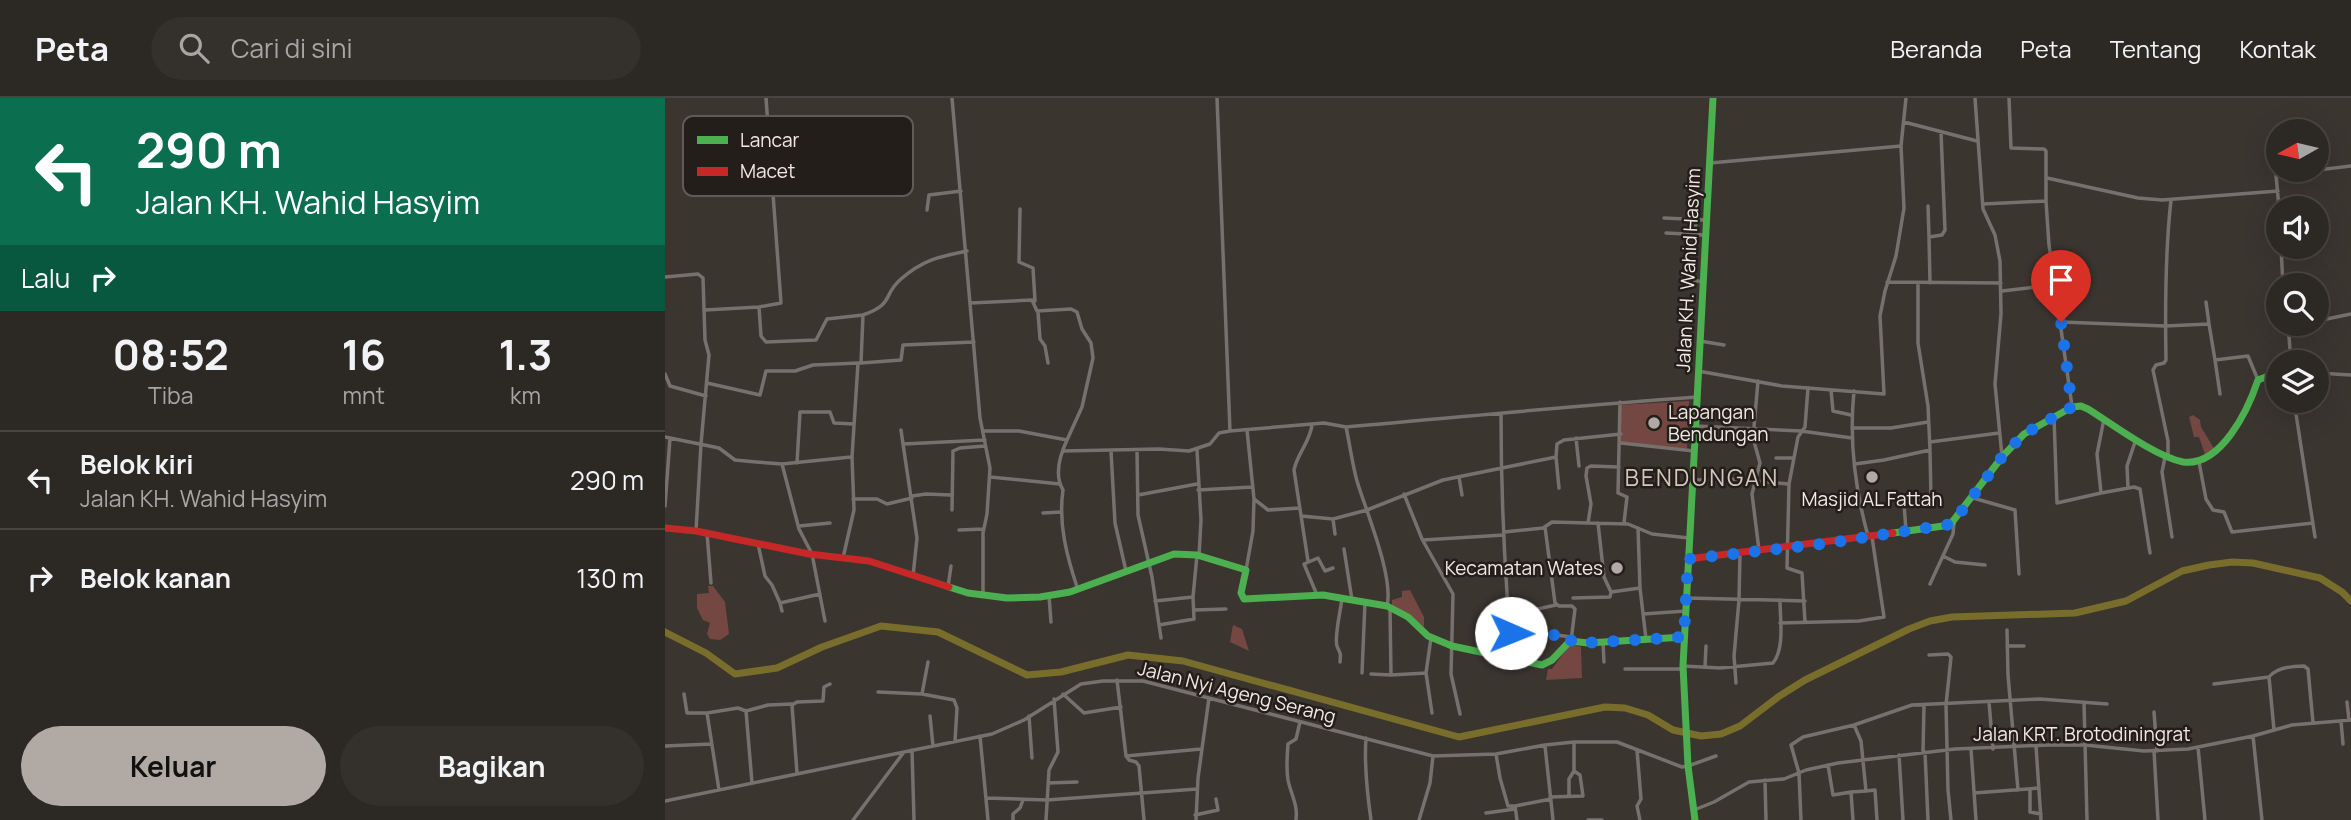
<!DOCTYPE html>
<html lang="id">
<style>
body{margin:0;font-family:Manrope,sans-serif;background:#34302c;color:#f1f3f6;height:100vh;display:flex;flex-direction:column;font-size:26px;white-space:nowrap}
*{box-sizing:border-box;margin:0}
p{font-size:23px;color:#a6a6a6}
.icon{flex:none;width:38px;height:38px;fill:none;stroke:currentColor;stroke-width:2;stroke-linecap:round;stroke-linejoin:round}
.map{position:relative;flex:1;overflow:hidden}
.side{display:flex;flex-direction:column;background:#2c2824;width:665px}
.side>*{flex:none}
.top-card{background:#0b6e4f;color:#fff;overflow:hidden}
.needle{width:46px;rotate:262deg}
.controls{position:absolute;left:1601px;top:21px;display:grid;gap:14px}
.controls a{display:grid;place-items:center;width:63px;height:63px;border-radius:50%;background:#2c2824;box-shadow:0 7px 28px #0002,0 0 0 2px #484441;font-size:35px}
.pin{position:absolute;display:grid;place-items:center;width:60px;height:60px;color:#fff;margin:-72px -30px;border-radius:50% 50% 50% 0;rotate:-45deg;box-shadow:0 0 7px #0007}
.pin .icon{rotate:45deg}
.me{position:absolute;width:77px;margin:-38px;rotate:91deg;stroke-linejoin:round;filter:drop-shadow(0 0 5px #0008)}
.turn{display:flex;align-items:center;gap:24px;height:147px;padding:0 21px;font-size:32px}
.turn .icon{width:91px;height:91px;stroke-width:2.5}
.turn b{display:block;font-size:49px;line-height:60px}
.then{display:flex;align-items:center;height:66px;padding:0 21px;background:#0003;gap:14px;font-size:26px}
.eta{display:flex;justify-content:space-evenly;align-items:center;height:119px;text-align:center}
.eta b{font-size:42px;font-weight:700;line-height:49px}
.action{display:flex;gap:14px;margin-top:auto;padding:14px 21px}
.action a{flex:1;height:80px;border-radius:42px;background:#b1aaa4;color:#111;font-size:28px;font-weight:700;line-height:80px;text-align:center}
.action a+a{background:#34302c;color:#f1f3f6}
ul{padding:0;list-style:none}
li{display:flex;align-items:center;gap:21px;height:98px;padding:0 21px;border-top:2px solid #484441}
li div{flex:1}
li b{display:block;font-size:26px}
li em{font-style:normal}
header{display:flex;align-items:center;gap:42px;box-sizing:border-box;height:98px;padding:0 35px;background:#2c2824;border-bottom:2px solid #484441}
header strong{font-size:33px}
nav{display:flex;gap:38px;margin-inline-start:auto;font-size:24px}
.search{width:490px;height:63px;background:#34302c;display:flex;align-items:center;gap:18px;box-sizing:border-box;padding:0 24px;border-radius:38px;color:#a6a6a6;font-size:26px}
main{display:flex;flex:1;min-height:0}
.map>svg:first-child{display:block}
.green{fill:#744742}
.lines{fill:none;stroke-linecap:round;stroke-linejoin:round}
.river{stroke:#796d2b;stroke-width:7}
.street{stroke:#76716d;stroke-width:3.5}
.fast{stroke:#4caf50;stroke-width:7}
.jam{stroke:#c62828;stroke-width:7}
.route{stroke:#1a73e8;stroke-width:12;stroke-dasharray:0 21.6}
.poi-dot{fill:#b1aaa4;stroke:#231e19;stroke-width:2.5}
.labels{text-anchor:middle;stroke-width:5;stroke-linejoin:round;paint-order:stroke}
.street-label{font-size:19px;fill:#f1e9e3;stroke:#231e19}
.poi-label{font-size:19px;fill:#f1e9e3;stroke:#231e19;text-anchor:start}
.quarter-label{font-size:23px;letter-spacing:2px;fill:#d4c6ba;stroke:#231e19}
.key{fill:#231e19;stroke:#615b56;stroke-width:2}
.key-label{font-size:19px;fill:#f1e9e3}
</style>
<header>
<strong>Peta</strong>
<div class="search"><svg class="icon" aria-label="search" viewBox="0 0 24 24"><circle cx="10" cy="10" r="6"/><path d="M15 15l6 6"/></svg>Cari di sini</div>
<nav><a>Beranda</a><a>Peta</a><a>Tentang</a><a>Kontak</a></nav>
</header>
<main>
<section class="side">
<div class="top-card">
<div class="turn"><svg class="icon" aria-label="left" viewBox="0 0 24 24"><path d="M17 20v-9H6M10 6l-5 5 5 5"/></svg><div><b>290 m</b>Jalan KH. Wahid Hasyim</div></div>
<div class="then">Lalu<svg class="icon" aria-label="right" viewBox="0 0 24 24"><path d="M7 20v-9h11M14 6l5 5-5 5"/></svg></div>
</div>
<div class="eta">
<div><b>08:52</b><p>Tiba</p></div>
<div><b>16</b><p>mnt</p></div>
<div><b>1.3</b><p>km</p></div>
</div>
<ul>
<li><svg class="icon" aria-label="left" viewBox="0 0 24 24"><path d="M17 20v-9H6M10 6l-5 5 5 5"/></svg><div><b>Belok kiri</b><p>Jalan KH. Wahid Hasyim</p></div><em>290 m</em></li>
<li><svg class="icon" aria-label="right" viewBox="0 0 24 24"><path d="M7 20v-9h11M14 6l5 5-5 5"/></svg><div><b>Belok kanan</b></div><em>130 m</em></li>
</ul>
<div class="action"><a>Keluar</a><a>Bagikan</a></div>
</section>
<div class="map">
<svg width="1686" height="722" viewBox="0 0 1686 722">
<rect width="100%" height="100%" fill="#3b3530"/>
<path class="green" d="M1024,303L1022,351L955,344L954,307Z
M1528,317L1535,322L1536,329L1550,352L1541,359L1534,339H1529L1524,319Z
M43,488H48L60,504L64,536L55,542L45,541L42,536L45,525L38,522L32,510V496L44,495Z
M745,492L759,519V529L746,518L727,509V502L737,499V493Z
M568,527L577,531L584,553L565,544Z
M905,546L916,549L917,580L881,582L883,571H887Z"/>
<g class="lines">
<path class="river" d="M0,534L41,555L70,576L112,570L157,549L216,528L273,534L362,577L396,574L463,557L518,563L794,639L940,609L960,610L983,617L1008,632L1036,638L1056,636L1075,628L1113,599L1140,582L1244,531L1265,523L1287,519L1410,515L1461,503L1517,473L1544,467L1567,464L1588,465L1655,480L1677,494L1686,503"/>
<path class="street" d="M287,0L315,320L325,370L322,416L318,435V496
M552,0L565,333
M1310,0L1318,111L1330,137L1335,163L1336,216L1330,286L1337,358
M1344,0L1346,50L1379,51L1381,53V103
M1239,24L1312,43
M1045,65L1236,48
M1382,80L1473,100L1497,102L1613,93
M1318,106L1381,103L1384,147L1407,308
M1263,108L1264,139
M1614,110L1611,77L1686,68
M355,111L354,164L368,170L370,203
M262,112L264,97L296,93
M999,120L1042,122
M1001,135L1041,137
M1030,137L1031,122
M1616,149L1618,187
M0,179L33,176L38,180L40,242L44,257L36,346L31,433
M1018,180L1038,184
M1222,184L1336,185
M1265,185L1264,139L1277,137L1280,132L1276,34
M1337,193L1389,187
M1541,204L1544,226
M306,205L367,202L372,213L406,211L412,214L417,231L426,245L428,260L417,309L402,342
M94,209L96,238L101,244L151,242L162,221L198,217
M40,212L94,209L116,205L101,0
M373,214L375,241L380,248L383,265
M1652,223L1686,216
M1396,224L1500,228L1544,226L1550,262L1583,258L1593,282
M1623,226L1626,264
M1623,230L1641,226
M1035,243L1059,247
M1550,262L1555,296
M193,265H196L198,217C230,206 217,197 236,181C259,161 274,159 302,153
M196,265L236,262L238,247L309,244
M1033,273L1117,288L1219,296L1215,218L1220,193L1231,158L1239,110L1236,48L1241,0
M1652,275L1686,277
M0,276L5,288L41,298
M1093,283L1088,340L1095,365L1087,396L1094,452
M42,285L95,297L101,273H130L148,267L193,265L187,359L189,412L178,460
M1166,292L1168,313L1186,317
M1189,293C1184,342 1190,391 1203,438
M1629,303L1650,439
M955,304L953,395L962,399L959,425
M836,316C836,376 838,435 842,495C843,517 846,537 845,560
M1389,319L1392,405L1436,395L1432,356L1439,321
M1030,328L1136,333L1187,340
M681,329C685,347 687,365 692,383C701,413 729,479 722,508
M1187,330H1226L1263,324
M236,332L238,346L320,342
M318,333H354L402,342C395,357 389,377 398,392C393,426 402,459 413,492
M0,339L5,340L0,408
M5,340L54,350L70,362L91,364L117,366L186,359
M911,340L914,368
M1265,344L1334,335
M956,345L1029,353
M238,346L252,440L248,478
M472,352L473,417L487,479L496,540
M532,352L536,422L534,458
M398,353L494,351L524,353L545,346L554,335L565,333L659,325L681,329C798,319 915,307 1032,299
M446,353L450,425L461,473
M1503,358V343L1488,272L1491,267L1499,265L1501,262C1500,208 1500,155 1506,102
M891,359L894,390
M1500,359L1497,374L1507,439
M1111,360H1128
M1534,364L1541,401L1548,412L1559,414L1567,434L1648,425
M132,365L135,314H165L169,325L189,326
M117,366L134,431L147,456L160,523
M1190,366L1219,362L1265,352L1263,308L1253,245V185
M325,379L395,386
M794,379L797,397
M1027,382L1091,381
M1090,383L1123,386
M1463,390L1462,368L1471,341
M533,392L588,389
M1436,395L1469,389L1475,391L1485,455
M739,396L757,441L788,496L786,576L795,616
M473,397L532,386
M247,398L261,396L286,397
M1308,400L1350,412L1354,476
M188,401H212L222,406L247,400
M589,401L603,412L635,410
M287,412L288,353L295,350L320,348
M378,415L396,414
M636,418L668,421L702,412L778,382L891,359L892,346L899,342L956,336
M668,421L670,436
M923,425L926,406L921,378L922,370L926,368L954,369
M933,425L939,479L946,494
M134,428L165,425
M880,429L890,505L894,508H907L910,511L906,543
M294,432L318,431
M1241,433L1239,405L1266,400L1265,353
M839,434L878,430L887,424L923,425L963,426L987,436L1024,440
M42,435L46,485
M758,442L839,437
M93,446L100,478L107,487L115,505L155,496
M679,451L687,502
M1278,458L1290,464L1320,467
M643,463L629,372C632,356 645,344 647,327
M581,472L588,433L589,401L582,332
M1265,486L1288,436L1289,425
M283,489L286,468
M975,490L981,541
M652,497L639,466L653,460L660,473L668,470
M384,498L386,524
M908,500L945,499L946,494L975,490L973,430
M1021,500L1140,503
M490,503L528,499
M115,505L117,513
M725,510L726,577L761,575
M529,512L561,511
M978,516L1021,513
M845,517L891,507
M1140,524L1137,475L1122,470L1124,386L1133,339L1140,329L1143,290
M1115,525L1194,523L1219,519L1207,439
M494,527L529,521L528,499L532,457
M1342,532L1343,577L1353,692
M847,535L867,534L907,539
M766,540L761,575L767,615
M938,544L939,564
M1342,548H1359
M1264,557L1283,556L1286,559L1281,607L1283,692L1286,722
M675,564C676,553 675,556 672,548C669,539 676,511 677,500
M1018,568L1055,570L1108,565C1120,550 1115,521 1115,502
M1040,569L1041,548
M960,571H1018
M697,575L700,504
M706,576L726,577
M452,582L461,658L464,662L471,664L474,668L479,722
M1071,585L1069,558L1074,502L1075,456
M1549,586L1604,579
M213,594L257,596L289,602L292,610L290,643
M19,596L22,615H42
M257,596L263,564
M398,596L419,615L456,609
M1324,604L1328,651
M1682,604L1684,622
M1419,605L1422,722
M81,613L103,607L127,606
M1489,614L1492,653
M265,618L268,648
M364,618L367,660
M1676,623L1678,646
M1609,632L1604,579C1611,570 1628,568 1639,568L1643,571L1648,625
M315,638L323,722
M1588,638L1597,722
M701,640C699,667 702,694 706,722
M0,648L46,646
M880,648L888,722
M1371,648L1376,722
M1533,649L1540,722
M1306,651L1311,722
M247,652L249,722
M972,652L976,701L972,708L975,722
M1489,653L1493,722
M1258,654L1259,607
M1260,654L1263,722
M831,656L835,680L843,708H850L852,722
M1234,657L1238,722
M461,658L536,651
M1163,667L1168,697L1186,694
M132,675L127,607L132,604L158,603L159,589L165,586
M1100,682L1101,722
M383,685L412,684
M1365,691V714L1376,716
M54,692L42,615L73,610L81,613L87,685
M1201,693L1210,692L1212,722
M1309,695L1374,690
M904,697V681L909,673V645
M885,699L918,698L915,677L909,673
M322,700L382,702L532,691
M0,703L327,636L359,622L416,586L438,583H478L768,658L831,656L880,647L909,644H952L1017,669L1023,668L1051,658
M850,708L886,701
M1029,712L1049,704L1084,684L1119,681L1141,672L1173,665L1290,651L1383,647H1420L1479,653L1523,651L1588,638L1627,627L1686,622
M821,715L850,711
M530,717L553,712L551,701
M188,722L239,654
M348,722V716L355,710L358,702
M381,722L384,672L393,654L389,601
M531,722L533,680L544,600
M631,722C633,706 626,697 623,682C621,670 622,658 623,646L631,641L635,624
M754,722L765,685L768,658
M923,722H937
M1136,722L1134,675L1126,647L1138,639L1189,627L1247,607L1375,601L1442,606
M1188,722L1186,694L1201,693L1196,643L1189,627"/>
<path class="fast" d="M1228,435L1285,427L1337,359L1359,336L1407,309L1416,308L1423,311C1447,326 1491,359 1518,364C1556,369 1583,312 1593,282L1614,274
M284,489L303,495L342,500L375,499L405,494L509,456L532,457L581,472L576,495L579,501L658,497L722,508L743,519L763,538L787,548L877,567L887,562L905,543L923,545L1019,539
M1030,722L1023,668L1018,568L1048,0"/>
<path class="jam" d="M0,430L31,433L144,456L204,463L284,489
M1023,461L1228,435"/>
</g>
<g class="lines">
<path class="route" d="M846,535L860,534L907,539L906,543L920,545L1019,539L1023,461L1157,446L1287,426L1337,359L1359,336L1407,309L1396,224"/>
</g>
<g class="poi-dot">
<circle cx="989" cy="325" r="7"/>
<circle cx="1207" cy="379" r="7"/>
<circle cx="952" cy="470" r="7"/>
</g>
<g class="labels">
<g class="street-label">
<text transform="translate(1023 172) rotate(-87)" y="7">Jalan KH. Wahid Hasyim</text>
<text transform="translate(572 594) rotate(14)" y="7">Jalan Nyi Ageng Serang</text>
<text x="1417" y="643">Jalan KRT. Brotodiningrat</text>
</g>
<g class="poi-label">
<text x="1003" y="321">Lapangan<tspan x="1003" dy="22">Bendungan</tspan></text>
<text x="1207" y="408" text-anchor="middle">Masjid AL Fattah</text>
<text x="938" y="477" text-anchor="end">Kecamatan Wates</text>
</g>
<g class="quarter-label">
<text x="1037" y="388">BENDUNGAN</text>
</g>
</g>
<rect x="18" y="18" width="230" height="80" rx="10" class="key"/>
<rect x="32" y="38" width="31" height="8" fill="#4caf50"/>
<rect x="32" y="69" width="31" height="9" fill="#c62828"/>
<g class="key-label">
<text x="75" y="49">Lancar</text>
<text x="75" y="80">Macet</text>
</g>
</svg>
<div class="controls">
<a><svg class="needle" viewBox="-14 -14 28 28"><path d="M0-13l5 13h-10z" fill="#e53935"/><path d="M0 13l5-13h-10z" fill="#a6a6a6"/></svg></a>
<a><svg class="icon" aria-label="sound" viewBox="0 0 24 24"><path d="M4 9h4l5-4v14l-5-4H4zM17 9q2 3 0 6"/></svg></a>
<a><svg class="icon" aria-label="search" viewBox="0 0 24 24"><circle cx="10" cy="10" r="6"/><path d="M15 15l6 6"/></svg></a>
<a><svg class="icon" aria-label="layers" viewBox="0 0 24 24"><path d="M12 4l9 5-9 5-9-5zM3 14l9 5 9-5"/></svg></a>
</div>
<div class="pin" style="left:1396px;top:224px;background:#d93025"><svg class="icon" aria-label="arrive" viewBox="0 0 24 24"><path d="M6 21V4h12l-3 4 3 4H6"/></svg></div>
<svg class="me" style="left:846px;top:535px" viewBox="-20 -20 40 40"><circle r="19" fill="#fff"/><path d="M0-13L10 11 0 6-10 11z" fill="#1a73e8"/></svg>
</div>
</main>
